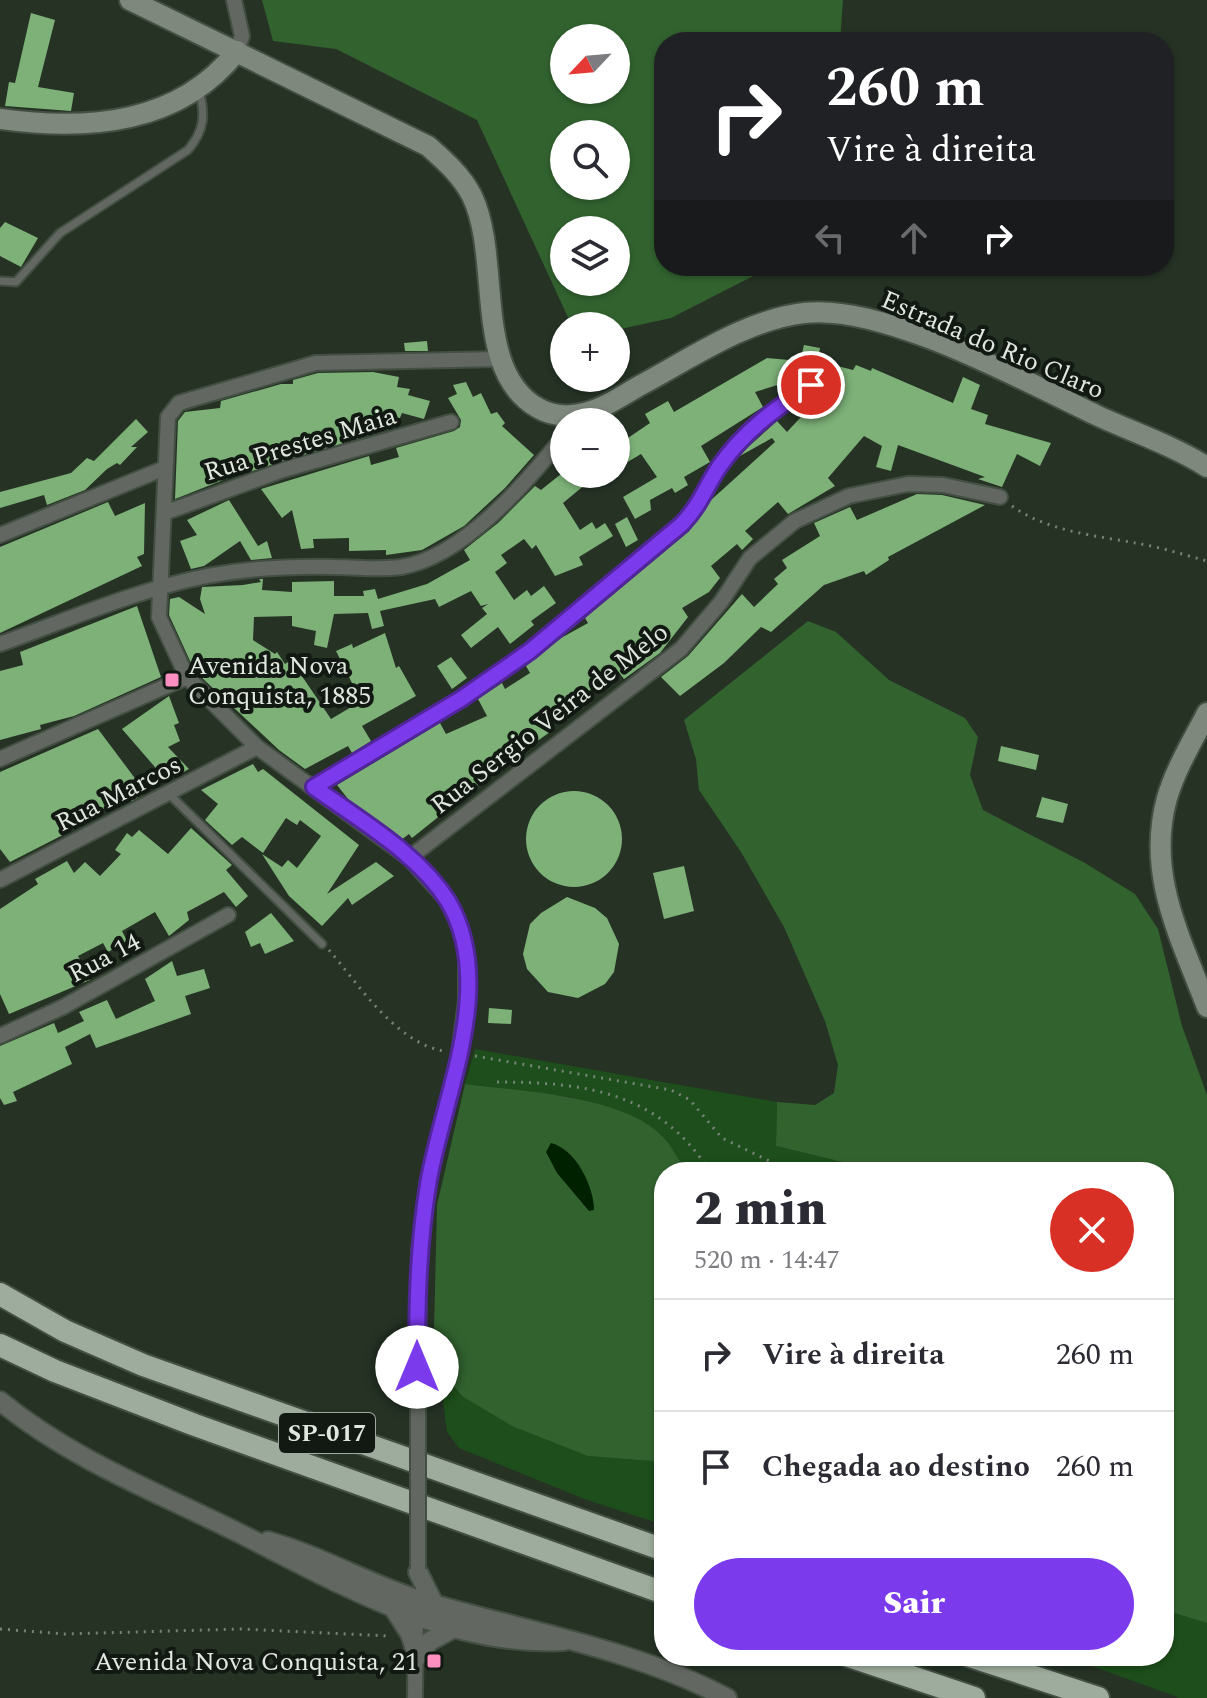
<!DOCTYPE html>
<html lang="pt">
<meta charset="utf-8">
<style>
body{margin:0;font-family:Spectral,serif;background:#f2f2f3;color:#2b2b33;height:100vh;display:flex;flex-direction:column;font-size:30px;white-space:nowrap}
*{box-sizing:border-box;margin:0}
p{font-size:26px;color:#7c7c81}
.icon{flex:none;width:44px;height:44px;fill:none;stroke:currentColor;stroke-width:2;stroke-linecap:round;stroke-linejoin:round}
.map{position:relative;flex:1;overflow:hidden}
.panel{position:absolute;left:654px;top:1162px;width:520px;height:504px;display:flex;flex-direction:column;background:#fff;border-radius:32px;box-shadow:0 2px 6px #0004}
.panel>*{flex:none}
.banner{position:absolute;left:654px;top:32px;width:520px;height:244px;border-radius:32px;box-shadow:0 2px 6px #0004;background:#202124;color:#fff;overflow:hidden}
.needle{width:52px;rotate:244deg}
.controls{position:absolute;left:550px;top:24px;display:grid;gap:16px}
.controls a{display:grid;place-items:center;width:80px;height:80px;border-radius:50%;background:#fff;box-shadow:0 2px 6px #0004;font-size:40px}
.pin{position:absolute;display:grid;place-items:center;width:68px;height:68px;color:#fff;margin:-34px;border:4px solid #fff;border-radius:50%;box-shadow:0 2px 8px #0007}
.me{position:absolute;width:88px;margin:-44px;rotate:0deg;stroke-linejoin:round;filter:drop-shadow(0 0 6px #0008)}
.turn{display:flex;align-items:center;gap:28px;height:168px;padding:0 40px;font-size:36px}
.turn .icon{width:104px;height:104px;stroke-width:2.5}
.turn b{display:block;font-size:56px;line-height:68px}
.lanes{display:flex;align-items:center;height:76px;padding:0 40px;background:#0003;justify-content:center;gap:40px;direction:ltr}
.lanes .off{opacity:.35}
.round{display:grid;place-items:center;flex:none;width:84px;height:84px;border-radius:42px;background:#f2f2f3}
.head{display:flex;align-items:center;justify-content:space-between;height:136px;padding:0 40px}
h1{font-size:48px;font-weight:800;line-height:60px}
.cta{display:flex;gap:16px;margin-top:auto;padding:16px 40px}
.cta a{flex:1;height:92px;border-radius:48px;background:#7c3aed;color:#fff;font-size:32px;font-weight:800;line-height:92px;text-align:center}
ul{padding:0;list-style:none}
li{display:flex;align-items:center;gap:24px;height:112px;padding:0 40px;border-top:2px solid #e1e1e2}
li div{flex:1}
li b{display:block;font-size:30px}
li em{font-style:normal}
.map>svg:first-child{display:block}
.green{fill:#1e4e1b}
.forest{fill:#32632f;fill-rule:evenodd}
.water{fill:#002100}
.building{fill:#7db178}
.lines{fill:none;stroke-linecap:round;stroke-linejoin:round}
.service-casing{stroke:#434f42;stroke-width:11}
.minor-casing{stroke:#434f42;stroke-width:18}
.tertiary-casing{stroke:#434f42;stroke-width:22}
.secondary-casing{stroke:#434f42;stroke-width:24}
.trunk-casing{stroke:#434f42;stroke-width:26}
.path{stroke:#788377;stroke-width:3;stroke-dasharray:2 6;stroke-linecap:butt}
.service{stroke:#626861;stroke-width:7}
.minor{stroke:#626861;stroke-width:14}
.tertiary{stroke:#626861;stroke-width:18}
.secondary{stroke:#7e887d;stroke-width:20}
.trunk{stroke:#9eac9d;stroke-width:22}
.minor-bridge-casing{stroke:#434f42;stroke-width:18;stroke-linecap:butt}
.minor-bridge{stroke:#626861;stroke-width:14}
.route-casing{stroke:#51269a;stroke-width:20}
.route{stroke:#7c3aed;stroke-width:14}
.poi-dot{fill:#fd8ec0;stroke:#121812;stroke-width:3}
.labels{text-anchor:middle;stroke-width:8;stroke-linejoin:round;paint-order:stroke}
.shield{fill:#121812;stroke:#a2a9a1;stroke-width:2}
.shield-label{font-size:24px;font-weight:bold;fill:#dfe7de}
.street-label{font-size:26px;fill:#dfe7de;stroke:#121812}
.poi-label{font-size:26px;fill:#dfe7de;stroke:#121812;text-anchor:start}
</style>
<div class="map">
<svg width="1207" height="1698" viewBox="0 0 1207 1698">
<rect width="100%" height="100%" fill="#253224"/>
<path class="green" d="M475,1049L777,1102L776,1146L855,1165L866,1172H687L661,1135L571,1097L465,1084Z
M439,1369L462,1396L588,1456L664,1462V1525L587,1500L459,1448L447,1432Z
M1164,1610L1207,1623V1698H1180L1064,1656H1164Z"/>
<path class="forest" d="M262,0H843L840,42H664V266H773L671,318L616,330V326H572L477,120L336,49L273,41ZM564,38H616V90H564ZM564,134H616V186H564ZM564,230H616V282H564Z
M808,621L836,632L889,680L965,718L978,737L970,775L983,810L1085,863L1135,894L1158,929L1182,1026L1207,1095V1623L1164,1610V1172H866L855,1165L776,1146L777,1102L815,1105L834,1093L838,1065L825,1021L784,927L741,852L699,790L696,759L684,720Z
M465,1084C519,1091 622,1095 662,1136C672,1146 679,1161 687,1172H664V1462L588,1456L512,1426L462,1396L439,1369L434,1330L437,1205Z"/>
<path class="water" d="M551,1143C576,1149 594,1187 594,1210L589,1211L557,1173L546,1152Z"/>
<path class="building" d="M31,13L55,20L38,87L74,93L71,111L5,106L9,82L15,83Z
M5,222L38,238L21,267L0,256V228Z
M427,341L428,351H405L404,343Z
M804,345L820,348L818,361L853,370L856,365L871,371L872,368L953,403L963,377L980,385L971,409L988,415L985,424L1051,443L1040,466L1017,454L1002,487L978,479L985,477L898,445L891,471L876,467L882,446L864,436L828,478L835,486L788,514L778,502L745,531L753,539L742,550L737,544L711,566L720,578L709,592L682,608L688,617L660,653L624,679L615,667L591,685L593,688L543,721L550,732L526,749L522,744L499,761L502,766L412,838L409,834L401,840L352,804L337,785L440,723L446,734L487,716L478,699L502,683L505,689L530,673L526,666L561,638L588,623L585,618L688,532L710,501L775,442L772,438L740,456L746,449L777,421L787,432L811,406L805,401L817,393L821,384L816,376L810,375L755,392L763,407L701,446L710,462L684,477L688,485L675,493L672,488L650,500L651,510L635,519L623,497L657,477L641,454L616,469V446L650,423L645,414L668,401L674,412L767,358L800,361Z
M373,372L399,377L397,387L410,389L408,395L430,401L424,419L402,413L396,427L249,472L245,467L246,471L175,499L178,421L185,412L220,408L221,401L281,384H293V380L318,373Z
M466,382L473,397L481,393L491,414L497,412L505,423L502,426L534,455L505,488L464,526L422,550L386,555V550L349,551V538L313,539L314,548L301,549L292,510L282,518L261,489L369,456L371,465L399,457L396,448L454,431L460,427L461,420L448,398L457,394L453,385Z
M136,419L148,432L131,447H137L120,465L117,463L107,469L85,490L47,505L44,495L0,508V492L71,473L87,458L94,461Z
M561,474H598L563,503L580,530L592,522L596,529L605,523L613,536L579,557L583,565L555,576L536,545L532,549L524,539L501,555L507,563L495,572L514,600L527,590L531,596L544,586L556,603L531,621L534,625L510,644L498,627L471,648L461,635L487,614L482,608L488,604L481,606L471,591L439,607L435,599L380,611L384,626L372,629L368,613L334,614L327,648L314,645L316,631L292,626V616L254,617L253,640L275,654L277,652L285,664L291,660L331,719L358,703L353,696L357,693L336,651L352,644L353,648L385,633L396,668L399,666L416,696L362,726L371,741L352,753L348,746L305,769L279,750L200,676L207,671L200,658L191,663L169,615L170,599L179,597L205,614L200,599L202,587L243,585L261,582L259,579H263L262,590L292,592V582L334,581V596H364L363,591L375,589L378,599L427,584L470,560L464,550L498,523L535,486L541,490Z
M917,494L942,495L985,505L888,557L889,560L866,575L864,571L824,585L771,632L761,627L724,663L680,696L661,677L688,656L742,594L754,607L778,584L774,579L787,568L782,560L820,536L814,523L850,507L857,520Z
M229,500L258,546L267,541L272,558L251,560L240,541L204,566L191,569L180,541L197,535L187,520Z
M108,502L115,516L145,503L144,554L137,557L142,566L0,633V547Z
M627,517L638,540L626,547L615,524Z
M137,606L161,677L74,716L40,725L41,729L0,740V671L23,665L20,652Z
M451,657L467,678L452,689L437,666Z
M169,696L179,723L174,725L180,741L168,747L189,769L167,781L122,729Z
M98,729L146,793L132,801L128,795L100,811L102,815L10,862L0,849V772Z
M1001,746L1039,755L1036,770L998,761Z
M253,764L258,772L263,769L359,845L327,894L376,862L394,876L352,905L348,898L322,926L289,896L262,854L282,867L288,860L297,868L321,836L300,820L297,825L286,818L263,853L242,837L232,845L205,820L218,804L201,790Z
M526 839a48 48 0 1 1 96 0a48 48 0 1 1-96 0Z
M1042,797L1068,804L1063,823L1036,817Z
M191,828L232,865L226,870L248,896L236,907L224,892L187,912L189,920L169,936L155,912L122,931L127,941L108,952L103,943L78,956L90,980L9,1014L0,994V909L38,884L35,879L67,861L74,873L85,862L100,876L121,854L115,850L127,833L132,837L139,830L168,854Z
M684,866L694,911L664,919L653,873Z
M567,897L595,908L607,918L619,944L614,972L605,984L578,998L548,992L527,969L523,954L530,924L541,913Z
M271,913L294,941L265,954L260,943L251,947L245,932Z
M172,961L177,976L204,969L210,988L185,996L191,1014L96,1048L90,1034L65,1047L72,1064L13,1092L17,1101L4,1105L0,1098V1046L54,1023L58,1033L84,1021L79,1012L107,1000L116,1019L155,1001L145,979Z
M489,1008L512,1010L511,1024L488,1023Z"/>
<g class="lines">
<g class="service-casing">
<path id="service" d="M0,281L16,282L60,233L188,150C204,131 206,115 199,91
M170,795L322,944"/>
</g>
<g class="minor-casing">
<path id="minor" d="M234,0L242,36L237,51
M164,513L283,470L451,422
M0,535L165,468
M0,644C68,620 136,590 207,576C250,568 291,566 334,567C357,567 379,570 401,567C463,557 526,483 564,436
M0,759L187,677
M314,787L461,699L530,651L682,524C701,504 705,487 719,467C743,432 776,408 811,385
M409,858L681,649L721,602L750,558L795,521L849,496L908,484L943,485L1000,497
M0,880L257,747
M0,1036L63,1007L228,915
M418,1395L419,1250L428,1183L459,1054L466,1001V953L459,924L446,899L409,858L257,747L187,677L159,617L168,417L179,403L316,363L498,359
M415,1698L416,1606"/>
</g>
<g class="tertiary-casing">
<path id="tertiary" d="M0,1401C72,1460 157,1492 239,1533C339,1583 448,1648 564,1641
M268,1541C322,1556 370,1585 423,1601C524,1631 632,1648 727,1698
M418,1572L434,1604
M391,1604L410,1634L416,1652
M416,1658L430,1641L454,1628"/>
</g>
<g class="secondary-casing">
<path id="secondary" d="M130,0L428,146C445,161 462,176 472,196C502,258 472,371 538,408C552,416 569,417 585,413C604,408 622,396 639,386C690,359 745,320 804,313C883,303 1024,381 1098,416C1133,432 1174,446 1207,467
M0,119C87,131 179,125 237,51
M1207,713C1193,740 1176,768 1167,798C1146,874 1180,936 1207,1007"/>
</g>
<g class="trunk-casing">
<path id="trunk" d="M0,1294L65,1331L143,1365L664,1550
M0,1345L55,1371L195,1425L664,1593
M849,1656L974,1698
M970,1656L1098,1698"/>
</g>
<path class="path" d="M1012,506C1048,532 1099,536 1141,544C1163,548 1185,555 1207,561
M329,950C359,985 396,1043 444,1051
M475,1056L671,1090L690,1100L722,1138L792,1172
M497,1082C584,1082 660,1092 710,1172
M0,1629L65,1634L240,1629L391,1636"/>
<use href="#service" class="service"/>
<use href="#minor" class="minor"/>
<use href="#tertiary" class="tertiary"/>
<use href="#secondary" class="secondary"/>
<use href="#trunk" class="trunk"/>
<g class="minor-bridge-casing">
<path id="minor-bridge" d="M418,1395V1569"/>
</g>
<use href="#minor-bridge" class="minor-bridge"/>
</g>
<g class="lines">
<g class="route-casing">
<path id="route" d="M417,1367C417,1306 418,1246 428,1185C442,1098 498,986 448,901C418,853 359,820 314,787L461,699L530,651L682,524C701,504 705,488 719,467C743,432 776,408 811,385"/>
</g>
<use href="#route" class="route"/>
</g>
<g class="poi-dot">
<rect x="164" y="672" width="16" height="16" rx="4"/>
<rect x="426" y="1653" width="16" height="16" rx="4"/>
</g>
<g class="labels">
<rect class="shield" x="279" y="1413" width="96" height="40" rx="6"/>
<g class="shield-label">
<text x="327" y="1441">SP-017</text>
</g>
<g class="street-label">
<text transform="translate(993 344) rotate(23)" y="9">Estrada do Rio Claro</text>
<text transform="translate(300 443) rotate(-17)" y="9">Rua Prestes Maia</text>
<text transform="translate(549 718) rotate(-38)" y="9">Rua Sergio Veira de Melo</text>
<text transform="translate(118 793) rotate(-27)" y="9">Rua Marcos</text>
<text transform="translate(104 957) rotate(-28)" y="9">Rua 14</text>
</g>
<g class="poi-label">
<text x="188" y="674">Avenida Nova<tspan x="188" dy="30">Conquista, 1885</tspan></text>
<text x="418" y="1670" text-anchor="end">Avenida Nova Conquista, 21</text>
</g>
</g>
</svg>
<div class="controls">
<a><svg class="needle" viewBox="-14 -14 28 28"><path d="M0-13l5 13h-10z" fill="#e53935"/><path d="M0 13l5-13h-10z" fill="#7c7c81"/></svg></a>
<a><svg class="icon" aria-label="search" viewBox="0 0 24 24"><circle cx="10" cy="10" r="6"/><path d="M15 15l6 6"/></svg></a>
<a><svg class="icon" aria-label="layers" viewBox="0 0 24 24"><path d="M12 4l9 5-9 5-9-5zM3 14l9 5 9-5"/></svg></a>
<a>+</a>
<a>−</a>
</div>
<div class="pin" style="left:811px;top:385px;background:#d93025"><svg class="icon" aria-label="arrive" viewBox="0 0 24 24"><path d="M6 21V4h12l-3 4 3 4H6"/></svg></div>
<svg class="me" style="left:417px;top:1367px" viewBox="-20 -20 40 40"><circle r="19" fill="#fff"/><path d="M0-13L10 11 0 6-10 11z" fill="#7c3aed"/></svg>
<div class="banner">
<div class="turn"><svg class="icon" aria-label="right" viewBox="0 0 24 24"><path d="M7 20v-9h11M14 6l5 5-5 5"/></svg><div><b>260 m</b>Vire à direita</div></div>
<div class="lanes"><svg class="icon off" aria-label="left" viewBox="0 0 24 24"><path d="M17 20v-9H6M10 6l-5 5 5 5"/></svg><svg class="icon off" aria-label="ahead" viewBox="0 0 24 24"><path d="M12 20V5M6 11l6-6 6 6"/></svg><svg class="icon" aria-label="right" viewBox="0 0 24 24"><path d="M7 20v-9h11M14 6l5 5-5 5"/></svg></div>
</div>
<section class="panel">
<div class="head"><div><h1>2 min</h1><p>520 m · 14:47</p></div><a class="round" style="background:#d93025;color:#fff"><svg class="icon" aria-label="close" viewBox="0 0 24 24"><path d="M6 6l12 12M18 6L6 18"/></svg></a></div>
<ul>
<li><svg class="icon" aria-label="right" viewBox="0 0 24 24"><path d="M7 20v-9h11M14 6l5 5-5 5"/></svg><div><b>Vire à direita</b></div><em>260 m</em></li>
<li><svg class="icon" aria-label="arrive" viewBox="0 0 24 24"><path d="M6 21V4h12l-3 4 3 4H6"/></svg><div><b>Chegada ao destino</b></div><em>260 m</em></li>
</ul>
<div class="cta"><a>Sair</a></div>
</section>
</div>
